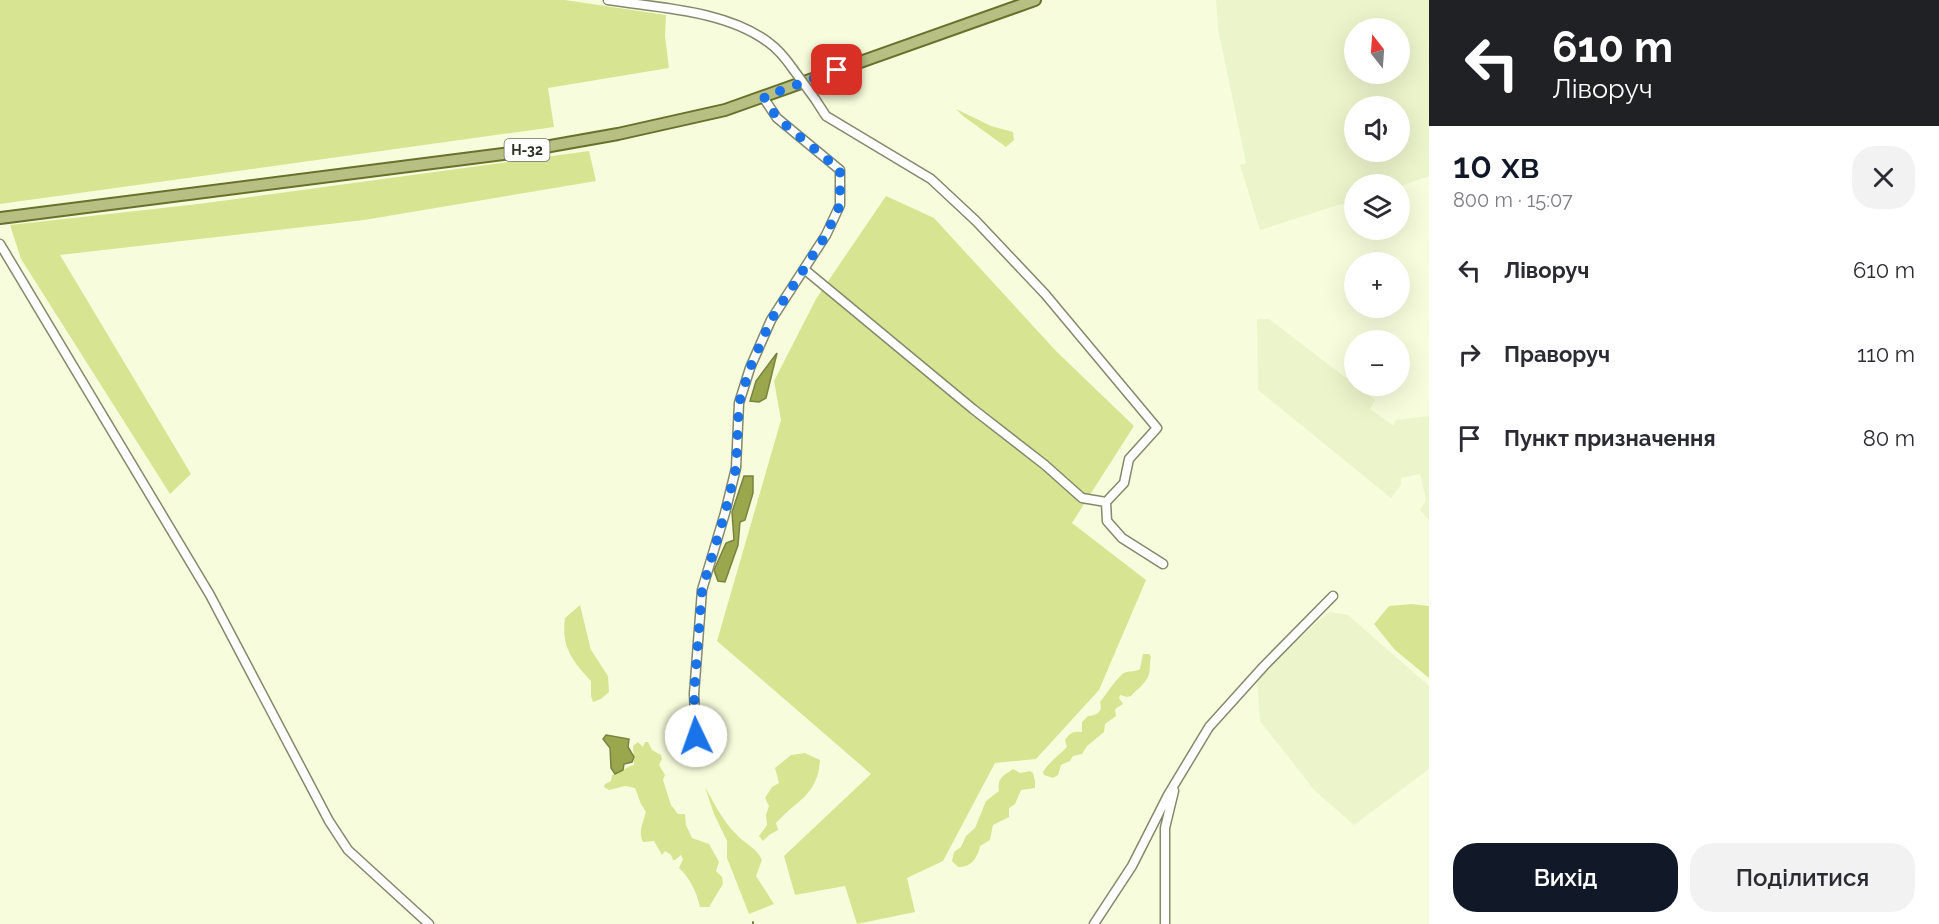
<!DOCTYPE html>
<html lang="uk">
<meta charset="utf-8">
<style>
body{margin:0;font-family:Raleway,sans-serif;background:#f2f2f3;color:#2b2b33;height:100vh;display:flex;flex-direction:column;font-size:22px;white-space:nowrap}
*{box-sizing:border-box;margin:0}
p{font-size:20px;color:#7c7c81}
.icon{flex:none;width:33px;height:33px;fill:none;stroke:currentColor;stroke-width:2;stroke-linecap:round;stroke-linejoin:round}
.map{position:relative;flex:1;overflow:hidden}
.details{display:flex;flex-direction:column;background:#fff;width:510px}
.details>*{flex:none}
.top-card{background:#202124;color:#fff;overflow:hidden}
.needle{width:39px;rotate:343deg}
.controls{position:absolute;left:1344px;top:18px;display:grid;gap:12px}
.controls a{display:grid;place-items:center;width:66px;height:66px;border-radius:50%;background:#fff;box-shadow:0 6px 24px #0002;font-size:30px}
.pin{position:absolute;display:grid;place-items:center;width:51px;height:51px;color:#fff;margin:-26px;border-radius:12px;box-shadow:0 3px 9px #0006}
.me{position:absolute;width:66px;margin:-33px;rotate:357deg;stroke-linejoin:round;filter:drop-shadow(0 0 4px #0008)}
.turn{display:flex;align-items:center;gap:21px;height:126px;padding:0 24px;font-size:27px}
.turn .icon{width:78px;height:78px;stroke-width:2.5}
.turn b{display:block;font-size:42px;line-height:51px}
.round{display:grid;place-items:center;flex:none;width:63px;height:63px;border-radius:24px;background:#f2f2f3}
.summary{display:flex;align-items:center;justify-content:space-between;height:102px;padding:0 24px}
h1{font-size:36px;font-weight:600;line-height:45px;color:#111827}
.primary-button{display:flex;gap:12px;margin-top:auto;padding:12px 24px}
.primary-button a{flex:1;height:69px;border-radius:24px;background:#111827;color:#fff;font-size:24px;font-weight:600;line-height:69px;text-align:center}
.primary-button a+a{background:#f2f2f3;color:#2b2b33}
ul{padding:0;list-style:none}
li{display:flex;align-items:center;gap:18px;height:84px;padding:0 24px}
li div{flex:1}
li b{display:block;font-size:22px}
li em{font-style:normal}
main{display:flex;flex:1;min-height:0}
.map>svg:first-child{display:block}
.built{fill:#ecf4cb;fill-rule:evenodd}
.green{fill:#d7e592}
.water{fill:#9aa74c;stroke:#798340;stroke-width:1.5}
.lines{fill:none;stroke-linecap:round;stroke-linejoin:round}
.stream{stroke:#798340;stroke-width:2}
.minor-casing{stroke:#83896a;stroke-width:11}
.major-casing{stroke:#68712b;stroke-width:14}
.minor{stroke:#fff;stroke-width:8}
.major{stroke:#b7bf82;stroke-width:10}
.minor-bridge-casing{stroke:#83896a;stroke-width:11;stroke-linecap:butt}
.minor-bridge{stroke:#fff;stroke-width:8}
.route{stroke:#1a73e8;stroke-width:10;stroke-dasharray:0 18}
.labels{text-anchor:middle;stroke-width:4.5;stroke-linejoin:round;paint-order:stroke}
.shield{fill:#fff;stroke:#6c6d65;stroke-width:1.5}
.shield-label{font-size:14px;font-weight:bold;fill:#2d2f23}
</style>
<main>
<div class="map">
<svg width="1429" height="924" viewBox="0 0 1429 924">
<rect width="100%" height="100%" fill="#f7fddc"/>
<path class="built" d="M1216,0H1429V176L1400,186L1354,184V200L1260,230L1240,165L1246,163L1218,29ZM1354,28H1400V74H1354ZM1354,106H1400V152H1354Z
M1257,319H1269L1375,400L1370,409L1394,426L1395,420L1429,416V520L1420,510L1426,500L1420,474L1401,478V485L1391,498L1258,390Z
M1329,612L1348,615L1429,686V769L1354,825L1315,791L1260,721L1257,682L1265,669Z"/>
<path class="green" d="M0,0H565L666,15L665,36L669,68L548,88L554,127L0,204Z
M956,109L991,126L1013,132L1014,140L1006,147L963,116Z
M589,151L596,181L364,220L60,255L191,474L170,494L21,259L10,225L198,204Z
M886,196L934,218L1056,351L1134,426L1072,523L1146,580L1099,690L1036,759L995,763L943,861L907,878L915,912L857,924L845,886L795,895L784,856L871,774L717,641L781,420L774,381L816,299Z
M1411,604L1429,606V678L1394,649L1374,624L1389,606Z
M580,605L591,650L608,676L609,692L601,699L593,702L591,696V681C572,660 561,647 565,618Z
M1143,654H1149L1151,657C1149,663 1151,671 1148,677C1145,684 1136,690 1131,696L1127,697L1120,695L1119,698L1123,704L1115,709L1116,716L1105,724L1104,732L1087,746L1082,754L1073,756L1070,761L1061,765L1058,775L1053,778L1044,775L1043,772C1048,763 1059,755 1067,747L1065,740C1070,733 1073,731 1082,732V722L1088,716C1097,715 1103,712 1100,702C1106,695 1118,675 1126,672C1131,671 1135,672 1140,669Z
M638,742L643,747L645,742H648L652,750L661,755L662,759L659,765L665,775L663,780L671,805L678,814H685L686,825L692,838L709,844L719,862L716,871L722,877L723,884L709,907H700C697,893 690,878 679,868L683,859L681,855L675,860H673L671,855L665,851L662,855L654,841L643,842C638,833 643,822 646,812L641,804L635,788L625,786L609,790L604,787L605,784L611,781L612,775C621,773 624,767 634,765L633,746Z
M805,753L820,760C818,795 797,800 776,823L778,830L769,835L763,841L759,836L767,825L766,815L769,806L765,798L772,787L779,783L775,768L791,755Z
M1013,769L1020,773L1030,771L1033,773L1035,781V788L1021,790L1015,804L1009,808V817L993,825L990,840L980,846C978,857 971,868 958,867L952,861L954,852L961,847L966,836L975,828L986,801L999,791C997,778 1003,776 1013,769Z
M705,787C714,803 723,821 736,834C745,844 757,848 762,860L756,876L774,904L749,914L727,858V841L714,814Z"/>
<path class="water" d="M777,353L766,398L759,402L750,401L756,381Z
M744,476H753V493L745,520L740,522L738,545L725,582L718,581L714,570L726,543L734,540L732,512Z
M606,735L629,739L628,747L634,757L632,762L624,764L623,770L615,774L611,768L610,748L603,739Z"/>
<g class="lines">
<path class="stream" d="M753,922V924"/>
<g class="minor-casing">
<path id="minor" d="M608,0C659,8 725,10 768,42C778,49 786,59 793,69
M815,99L826,116L931,179L976,221L1045,294L1157,428L1129,459L1124,483L1106,502L1107,521L1122,538L1163,564
M0,244L210,595L329,821L348,850L429,924
M804,269L973,409L1045,465L1082,498L1106,502
M696,736L694,694L702,590L725,513L736,468L739,403L750,368L771,320L826,235L840,205V170L777,118L763,97
M1094,924L1132,866L1168,795L1209,727L1264,666L1333,596
M1165,924V828L1174,791"/>
</g>
<g class="major-casing">
<path id="major" d="M0,218L511,153L618,134L725,110L1035,0"/>
</g>
<use href="#minor" class="minor"/>
<use href="#major" class="major"/>
<g class="minor-bridge-casing">
<path id="minor-bridge" d="M793,69L815,99"/>
</g>
<use href="#minor-bridge" class="minor-bridge"/>
</g>
<g class="lines">
<path class="route" d="M696,736L694,694L702,590L725,513L736,468L739,403L750,368L771,320L826,235L840,205V170L777,118L764,97L837,70"/>
</g>
<g class="labels">
<rect class="shield" x="504.5" y="139" width="45" height="22" rx="4.5"/>
<g class="shield-label">
<text x="527" y="155">Н-32</text>
</g>
</g>
</svg>
<div class="controls">
<a><svg class="needle" viewBox="-14 -14 28 28"><path d="M0-13l5 13h-10z" fill="#e53935"/><path d="M0 13l5-13h-10z" fill="#7c7c81"/></svg></a>
<a><svg class="icon" aria-label="sound" viewBox="0 0 24 24"><path d="M4 9h4l5-4v14l-5-4H4zM17 9q2 3 0 6"/></svg></a>
<a><svg class="icon" aria-label="layers" viewBox="0 0 24 24"><path d="M12 4l9 5-9 5-9-5zM3 14l9 5 9-5"/></svg></a>
<a>+</a>
<a>−</a>
</div>
<div class="pin" style="left:837px;top:70px;background:#d93025"><svg class="icon" aria-label="arrive" viewBox="0 0 24 24"><path d="M6 21V4h12l-3 4 3 4H6"/></svg></div>
<svg class="me" style="left:696px;top:736px" viewBox="-20 -20 40 40"><circle r="19" fill="#fff"/><path d="M0-13L10 11 0 6-10 11z" fill="#1a73e8"/></svg>
</div>
<section class="details">
<div class="top-card">
<div class="turn"><svg class="icon" aria-label="left" viewBox="0 0 24 24"><path d="M17 20v-9H6M10 6l-5 5 5 5"/></svg><div><b>610 m</b>Ліворуч</div></div>
</div>
<div class="summary"><div><h1>10 хв</h1><p>800 m · 15:07</p></div><a class="round"><svg class="icon" aria-label="close" viewBox="0 0 24 24"><path d="M6 6l12 12M18 6L6 18"/></svg></a></div>
<ul>
<li><svg class="icon" aria-label="left" viewBox="0 0 24 24"><path d="M17 20v-9H6M10 6l-5 5 5 5"/></svg><div><b>Ліворуч</b></div><em>610 m</em></li>
<li><svg class="icon" aria-label="right" viewBox="0 0 24 24"><path d="M7 20v-9h11M14 6l5 5-5 5"/></svg><div><b>Праворуч</b></div><em>110 m</em></li>
<li><svg class="icon" aria-label="arrive" viewBox="0 0 24 24"><path d="M6 21V4h12l-3 4 3 4H6"/></svg><div><b>Пункт призначення</b></div><em>80 m</em></li>
</ul>
<div class="primary-button"><a>Вихід</a><a>Поділитися</a></div>
</section>
</main>
